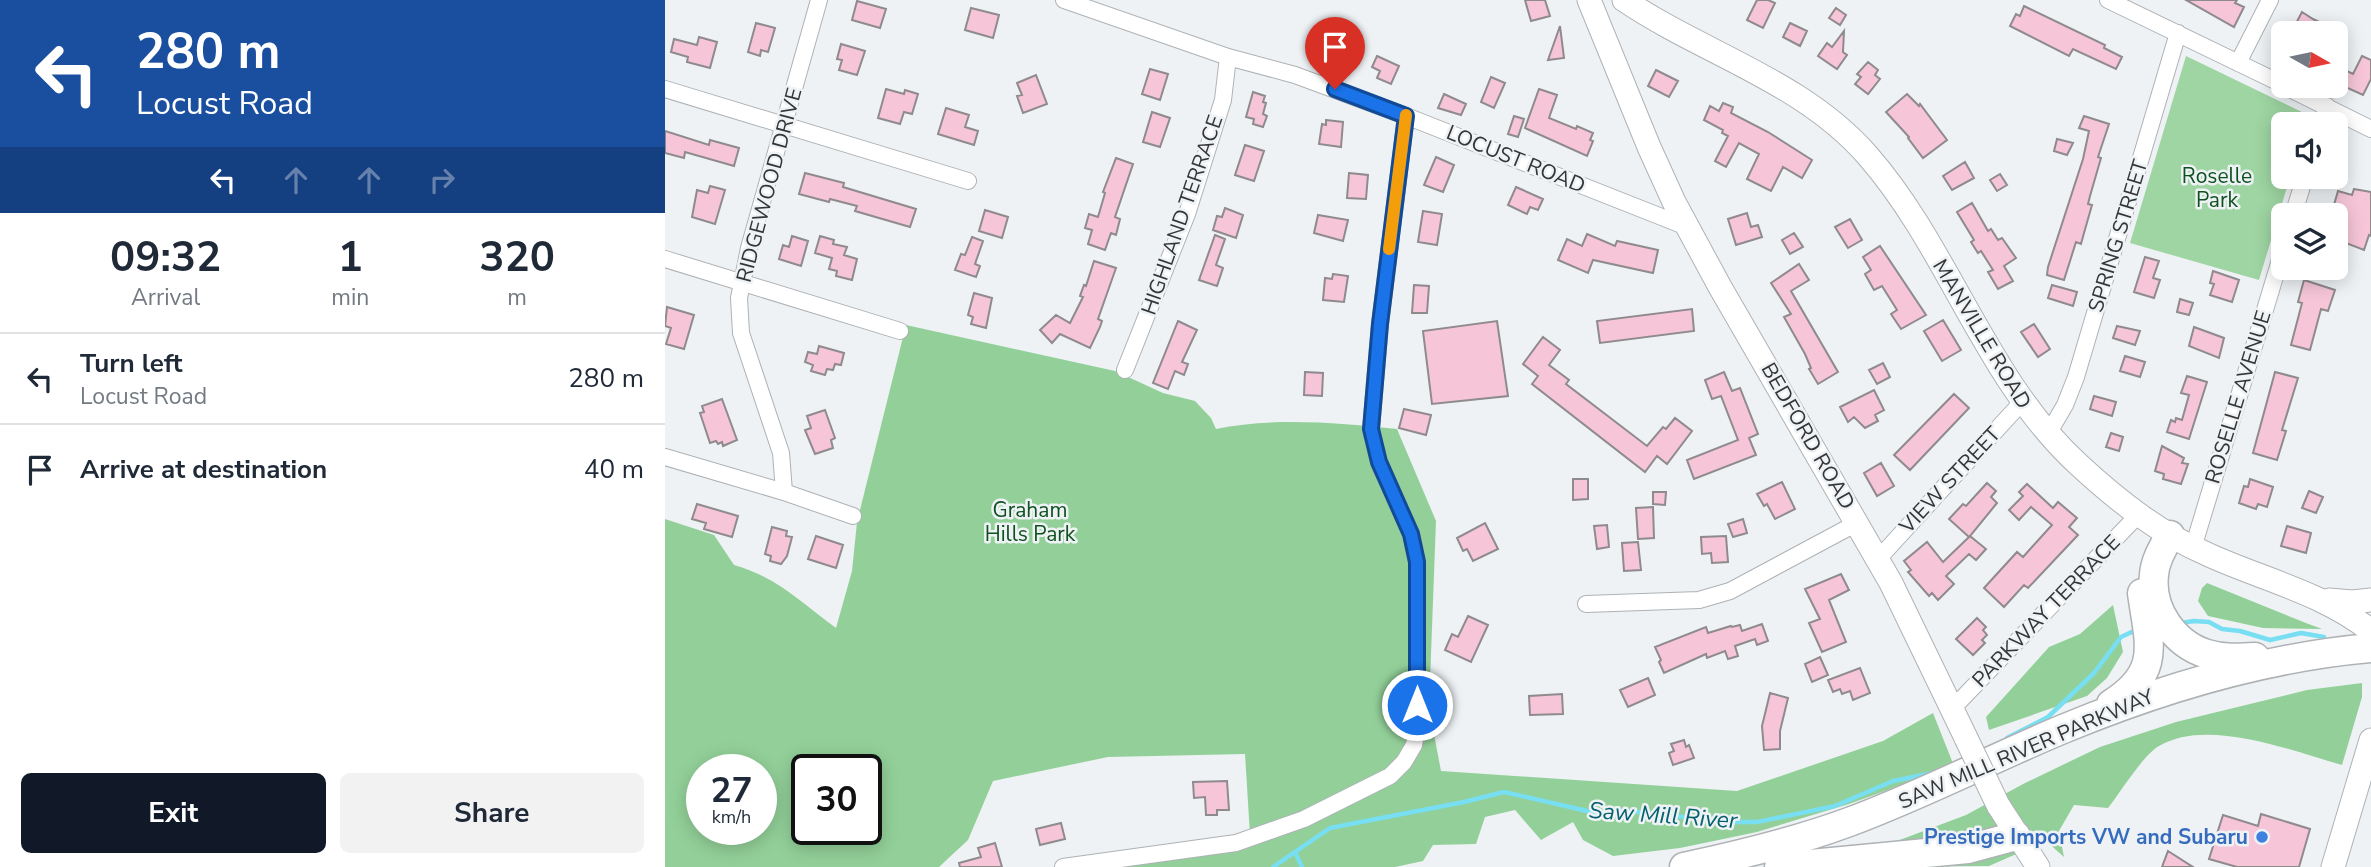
<!DOCTYPE html>
<style>
body{margin:0;font-family:"Nunito Sans",sans-serif;background:#f2f2f3;color:#1f2937;height:100vh;display:flex;flex-direction:column;font-size:26px;white-space:nowrap}
*{box-sizing:border-box;margin:0}
p{font-size:23px;color:#747a83}
.icon{flex:none;width:38px;height:38px;fill:none;stroke:currentColor;stroke-width:2;stroke-linecap:round;stroke-linejoin:round}
.map{position:relative;flex:1;overflow:hidden}
.sheet{display:flex;flex-direction:column;background:#fff;width:665px}
.sheet>*{flex:none}
.top-card{background:#1a4fa0;color:#fff;overflow:hidden}
.needle{width:46px;rotate:99deg}
.buttons{position:absolute;left:1606px;top:21px;display:grid;gap:14px}
.buttons a{display:grid;place-items:center;width:77px;height:77px;border-radius:10px;background:#fff;box-shadow:0 4px 18px #0003;font-size:35px}
.speed{position:absolute;left:21px;top:754px;display:flex;gap:14px;font-size:35px;font-weight:700;text-align:center}
.speed>*{display:grid;place-content:center;width:91px;height:91px;border-radius:50%;background:#fff;box-shadow:0 4px 18px #0003;line-height:1}
.speed small{font-size:18px;font-weight:400}
.speed .limit{border:4px solid #111;border-radius:10px;background:#fff;color:#111}
.pin{position:absolute;display:grid;place-items:center;width:60px;height:60px;color:#fff;margin:-72px -30px;border-radius:50% 50% 50% 0;rotate:-45deg;box-shadow:0 0 7px #0007}
.pin .icon{rotate:45deg}
.me{position:absolute;width:77px;margin:-38px;rotate:0deg;stroke-linejoin:round;filter:drop-shadow(0 0 5px #0008)}
.turn{display:flex;align-items:center;gap:24px;height:147px;padding:0 21px;font-size:32px}
.turn .icon{width:91px;height:91px;stroke-width:2.5}
.turn b{display:block;font-size:49px;line-height:60px}
.lanes{display:flex;align-items:center;height:66px;padding:0 21px;background:#0003;justify-content:center;gap:35px;direction:ltr}
.lanes .off{opacity:.35}
.eta{display:flex;justify-content:space-evenly;align-items:center;height:119px;text-align:center}
.eta b{font-size:42px;font-weight:700;line-height:49px}
.action{display:flex;gap:14px;margin-top:auto;padding:14px 21px}
.action a{flex:1;height:80px;border-radius:10px;background:#111827;color:#fff;font-size:28px;font-weight:700;line-height:80px;text-align:center}
.action a+a{background:#f2f2f3;color:#1f2937}
ul{padding:0;list-style:none}
li{display:flex;align-items:center;gap:21px;height:91px;padding:0 21px;border-top:2px solid #e0e1e3}
li div{flex:1}
li b{display:block;font-size:26px}
li em{font-style:normal}
main{display:flex;flex:1;min-height:0}
.map>svg:first-child{display:block}
.green{fill:#9ed5a2}
.forest{fill:#93d099;fill-rule:evenodd}
.lines{fill:none;stroke-linecap:round;stroke-linejoin:round}
.stream{stroke:#78def2;stroke-width:4.5}
.building{fill:#f6c6d8;stroke:#8f8a8c;stroke-width:2}
.minor-casing{stroke:#aeb2b5;stroke-width:18}
.secondary-casing{stroke:#aeb2b5;stroke-width:25}
.trunk-casing{stroke:#aeb2b5;stroke-width:31}
.minor{stroke:#fff;stroke-width:16}
.secondary{stroke:#fff;stroke-width:23}
.trunk{stroke:#fff;stroke-width:28}
.secondary-bridge-casing{stroke:#aeb2b5;stroke-width:25;stroke-linecap:butt}
.secondary-bridge{stroke:#fff;stroke-width:23}
.route-casing{stroke:#114b97;stroke-width:18}
.route{stroke:#1a73e8;stroke-width:12}
.slow{stroke:#f59e0b;stroke-width:12}
.shop-dot{fill:#3f7fe0;stroke:#eef2f5;stroke-width:2.5}
.labels{text-anchor:middle;stroke-width:5;stroke-linejoin:round;paint-order:stroke}
.street-label{font-size:21px;fill:#343537;stroke:#eef2f5}
.park-label{font-size:21px;fill:#0e501e;stroke:#eef2f5}
.shop-label{font-size:21px;font-weight:bold;fill:#366cbe;stroke:#eef2f5;text-anchor:end}
.water-label{font-size:23px;font-style:italic;fill:#05616f;stroke:#eef2f5}
</style>
<main>
<section class="sheet">
<div class="top-card">
<div class="turn"><svg class="icon" aria-label="left" viewBox="0 0 24 24"><path d="M17 20v-9H6M10 6l-5 5 5 5"/></svg><div><b>280 m</b>Locust Road</div></div>
<div class="lanes"><svg class="icon" aria-label="left" viewBox="0 0 24 24"><path d="M17 20v-9H6M10 6l-5 5 5 5"/></svg><svg class="icon off" aria-label="ahead" viewBox="0 0 24 24"><path d="M12 20V5M6 11l6-6 6 6"/></svg><svg class="icon off" aria-label="ahead" viewBox="0 0 24 24"><path d="M12 20V5M6 11l6-6 6 6"/></svg><svg class="icon off" aria-label="right" viewBox="0 0 24 24"><path d="M7 20v-9h11M14 6l5 5-5 5"/></svg></div>
</div>
<div class="eta">
<div><b>09:32</b><p>Arrival</p></div>
<div><b>1</b><p>min</p></div>
<div><b>320</b><p>m</p></div>
</div>
<ul>
<li><svg class="icon" aria-label="left" viewBox="0 0 24 24"><path d="M17 20v-9H6M10 6l-5 5 5 5"/></svg><div><b>Turn left</b><p>Locust Road</p></div><em>280 m</em></li>
<li><svg class="icon" aria-label="arrive" viewBox="0 0 24 24"><path d="M6 21V4h12l-3 4 3 4H6"/></svg><div><b>Arrive at destination</b></div><em>40 m</em></li>
</ul>
<div class="action"><a>Exit</a><a>Share</a></div>
</section>
<div class="map">
<svg width="1706" height="867" viewBox="0 0 1706 867">
<rect width="100%" height="100%" fill="#eef2f5"/>
<path class="green" d="M1521,56L1643,115L1640,124H1619V177H1625L1594,280L1465,243Z"/>
<path class="forest" d="M241,325L450,371L498,393L530,401L546,418L551,429C606,417 676,423 732,429L771,521L764,708L776,771L1072,791L1218,741L1268,713L1289,766L1184,804L1092,832L1015,848L948,856L918,840L908,822L876,840L850,810L820,817L811,844L768,845L758,861L730,867H388L585,835L580,754L443,757L328,781L303,840L274,867H0V519L49,535L69,565C114,578 135,602 171,628L187,571L192,522ZM37,770H96V830H37ZM142,770H201V830H142Z
M1542,583L1641,623L1657,629L1598,628L1543,616L1533,601L1537,588Z
M1448,605L1458,652L1442,678L1422,696L1324,730L1321,717L1384,647L1415,634Z
M1697,683V697L1677,765C1627,751 1542,717 1494,746C1478,755 1455,793 1443,808L1409,805L1394,831L1399,857L1381,841L1324,866L1207,867L1211,866L1232,841L1301,815L1360,783L1435,747L1511,722L1642,690Z"/>
<g class="lines">
<path class="stream" d="M1516,623L1529,621L1544,622L1557,629L1575,631L1605,640L1636,633L1659,637
M1342,738L1383,717L1429,673L1456,637L1471,630
M630,852L637,867
M608,867L665,828L799,802L839,792L931,813L954,810L1064,822H1092L1170,806L1228,781L1268,773"/>
</g>
<path class="building" d="M860,0H880L885,16L866,21Z
M1092,0H1103L1110,3L1098,28L1082,20Z
M1521,0H1572L1570,3L1579,7L1569,27Z
M192,1L221,9L215,28L187,20Z
M1359,6L1440,45L1439,48L1457,57L1451,69L1408,49L1404,56L1345,26L1351,14L1355,16Z
M306,8L334,15L328,38L300,30Z
M1171,8L1181,15L1175,25L1164,18Z
M1637,12L1648,19L1677,33H1626Z
M91,23L110,28L103,52L96,50L95,56L83,52Z
M1125,23L1142,31L1135,46L1118,37Z
M895,26L899,58L883,60Z
M1179,31L1178,52L1182,55L1172,69L1153,56L1162,43L1167,47Z
M34,37L52,42L45,68L22,62L23,57L6,52L9,39L32,45Z
M176,44L200,51L192,75L174,70L177,60L172,59Z
M712,56L734,66L726,84L712,78L715,71L707,67Z
M1697,56L1706,60V79L1698,95L1676,85L1682,71L1688,74Z
M1203,62L1213,70L1210,75L1215,79L1203,94L1190,84L1196,77L1192,74Z
M485,69L503,74L495,100L477,94Z
M991,70L1013,81L1004,97L983,86Z
M371,75L382,104L358,113L352,96L357,95L352,83Z
M826,77L840,83L829,108L816,102Z
M221,89L239,94L240,90L253,94L247,114L239,112L235,124L213,118Z
M874,89L892,95L884,118L911,129L912,126L928,133L925,140L928,141L922,156L860,128Z
M588,92L600,96L598,102L601,103L598,114L602,116L598,127L588,124L589,119L581,117Z
M779,94L801,104L796,115L773,108Z
M1242,94L1254,106L1255,104L1282,140L1258,158L1243,138L1244,137L1221,112Z
M1058,103L1068,107L1066,113L1103,132L1147,160L1137,178L1118,167L1106,191L1082,179L1094,154L1074,143L1061,167L1050,161L1063,136L1057,133L1058,130L1039,120L1045,106L1054,111Z
M281,108L304,115L300,127L313,131L309,145L273,134Z
M487,112L505,118L495,147L478,142Z
M849,116L859,119L853,137L843,134Z
M1419,116L1444,124L1433,157L1436,158L1425,196L1423,204L1427,205L1419,233L1416,244L1411,242L1399,280L1382,275L1383,267L1418,159L1424,131L1414,128Z
M661,120L678,122L676,147L654,144L657,124L661,125Z
M0,131L44,145L45,140L74,148L69,166L20,152L19,158L0,153Z
M1392,139L1408,143L1402,155L1389,151Z
M580,145L599,151L589,181L570,175Z
M771,157L789,165L778,192L759,185Z
M451,158L468,164L450,217L455,219L451,235L446,233L440,250L423,244L427,230L420,228L424,214L433,217L440,193L438,192Z
M1300,162L1309,178L1287,190L1278,176Z
M140,173L179,183L178,187L251,209L245,227L190,211L192,206L165,199L164,202L134,194Z
M684,173L703,175L701,199L682,198Z
M1335,174L1342,185L1332,191L1325,180Z
M45,186L60,190L50,224L27,217L32,190L43,193Z
M851,187L878,199L873,210L865,207L862,214L843,205Z
M1689,189L1706,192V236L1704,235L1699,250L1673,240L1675,233L1671,232V215H1666L1673,191L1687,195Z
M1307,203L1323,231L1326,229L1333,240L1337,238L1351,258L1339,266L1348,281L1333,289L1323,272L1328,270L1316,251L1313,253L1306,242L1309,240L1292,212Z
M560,208L578,215L571,238L548,230L552,216L557,217Z
M320,210L343,217L337,238L314,231Z
M758,211L777,214L772,245L753,242Z
M1082,213L1086,227L1093,225L1097,237L1071,245L1063,219Z
M653,215L683,220L678,241L649,233Z
M1185,219L1197,240L1183,248L1170,227Z
M1129,233L1138,247L1125,254L1117,240Z
M922,234L950,246L952,241L993,250L988,273L928,260L923,273L893,260L902,239L917,246Z
M550,235L560,239L551,265L558,268L552,286L534,280Z
M127,236L143,241L136,266L114,259L118,245L124,247Z
M155,236L169,240L168,244L182,247L179,255L192,259L187,280L171,276L172,271L164,269L167,258L150,253Z
M307,237L318,241L310,264L315,266L311,277L290,270L296,254L300,255Z
M1215,246L1261,315L1236,329L1226,314L1232,310L1217,286L1209,290L1200,274L1206,270L1198,257Z
M1480,257L1494,261L1488,278L1495,280L1489,298L1469,292Z
M429,261L451,268L433,319L437,321L435,327L425,348L395,334L387,343L375,330L391,315L405,323L418,297L415,296L419,285L421,286Z
M1134,264L1144,280L1126,291L1173,372L1153,384L1144,369L1146,368L1140,354L1119,317L1126,314L1106,283Z
M1548,271L1574,280L1567,302L1545,295L1549,284L1545,283Z
M668,274L683,276L679,302L658,300L660,278L667,279Z
M1639,280L1670,290L1663,311L1656,309L1645,350L1626,345L1637,303L1633,302Z
M749,285L764,286L762,313H747Z
M1387,285L1412,292L1408,306L1383,298Z
M309,293L327,298L321,328L306,324L308,317L303,315Z
M1515,299L1528,303L1524,315L1512,312Z
M2,307L29,315L19,349L1,344L6,328L0,326Z
M1027,309L1029,331L935,343L932,321Z
M1278,320L1296,350L1277,361L1259,331Z
M513,321L532,330L517,362L523,364L519,375L510,371L503,389L488,383Z
M832,321L843,396L767,404L758,331Z
M1369,324L1385,349L1373,357L1356,332Z
M1452,326L1475,331L1470,345L1448,338Z
M1529,327L1559,338L1554,358L1524,346Z
M878,337L895,350L884,365L904,380L901,384L982,446L998,427L1001,429L1010,418L1027,431L1002,464L992,456L980,472L867,384L873,376L858,364Z
M154,346L179,353L176,365L170,364L168,370L162,369L160,375L146,371L148,365L140,362L143,352L152,354Z
M1460,356L1480,362L1475,377L1455,371Z
M1218,363L1225,377L1212,384L1204,370Z
M640,372L658,373L657,396L639,395Z
M1059,372L1067,391L1075,388L1093,434L1084,438L1091,455L1029,479L1022,460L1073,440L1056,396L1047,399L1040,380Z
M1610,372L1633,378L1617,430L1621,431L1612,460L1588,453Z
M1522,376L1542,382L1524,439L1502,432L1506,420L1510,422L1511,418L1517,420L1524,395L1516,393Z
M1209,390L1219,410L1210,415L1213,421L1200,428L1189,417L1183,422L1175,407Z
M1289,394L1304,408L1245,470L1229,455Z
M1429,396L1451,402L1447,416L1425,409Z
M57,399L72,440L58,446L57,442L53,444L51,441L45,443L35,413L39,412L37,406Z
M739,409L766,415L761,435L734,428Z
M160,410L170,438L166,440L168,448L150,454L140,430L146,428L142,416Z
M1446,433L1458,437L1454,451L1441,447Z
M1497,446L1519,458L1517,463L1523,464L1516,484L1498,479L1499,474L1490,471Z
M1216,463L1229,486L1212,496L1199,473Z
M908,479H923V499L908,500Z
M1585,479L1608,487L1602,507L1593,504L1591,509L1574,503L1579,486L1583,487Z
M1117,482L1130,509L1110,519L1102,504L1099,506L1092,494Z
M1322,483L1331,491L1326,497L1332,503L1305,536L1321,549L1311,560L1304,554L1281,576L1289,584L1273,600L1267,593L1264,596L1243,572L1246,570L1239,561L1262,542L1278,562L1304,537L1284,519L1298,504L1301,506Z
M1362,484L1388,508L1393,502L1412,518L1404,527L1413,535L1363,588L1359,585L1339,607L1319,588L1352,552L1358,557L1387,525L1366,507L1354,520L1344,510L1358,496L1354,492Z
M1644,491L1658,497L1651,513L1637,508Z
M988,492H1001L1000,505L988,504Z
M32,504L73,516L67,537L39,529L41,523L27,519Z
M988,507L989,538L973,539L971,508Z
M1078,519L1082,533L1068,537L1063,524Z
M820,523L833,549L808,561L802,549L798,551L792,538Z
M942,525L944,547L932,549L929,526Z
M1622,526L1646,533L1641,553L1616,546Z
M107,527L122,531L121,536L127,537L122,556L116,564L105,561L106,556L100,554Z
M151,536L178,545L171,568L143,559Z
M1061,536L1063,562L1047,563L1046,553L1037,554L1036,537Z
M973,542L976,570L959,571L957,543Z
M1176,574L1184,590L1164,600L1181,642L1157,652L1144,623L1155,619L1140,589Z
M803,616L823,625L806,662L780,650L787,634L793,637Z
M1312,618L1321,627L1318,630L1322,635L1317,640L1320,643L1308,655L1291,639Z
M1097,624L1103,641L1092,645L1090,639L1070,646L1073,656L1063,659L1060,651L1042,658L1041,654L999,673L994,662L996,660L990,647L1041,627L1043,633L1066,626L1067,627L1075,625L1077,631Z
M1155,657L1163,675L1147,682L1140,664Z
M1195,668L1205,693L1188,700L1185,691L1177,694L1175,689L1168,692L1163,680Z
M983,678L990,695L963,707L955,690Z
M1105,693L1123,698L1115,731V749L1099,750L1097,726Z
M897,694L898,714L865,715L864,696Z
M1019,740L1021,747L1024,745L1029,758L1008,765L1004,753L1009,751L1006,744Z
M562,781L564,810H552V815H541L540,797L529,798L528,782Z
M1596,814L1645,829L1634,867H1572L1544,859L1558,815L1593,826Z
M396,823L400,839L375,845L371,829Z
M330,843L337,867H295L294,863L316,857L313,848Z
M1503,851L1528,867H1497Z"/>
<g class="lines">
<g class="minor-casing">
<path id="minor" d="M399,0L563,57L630,75L741,116L1022,227
M1443,0L1619,85
M1573,63L1605,0
M1619,86L1706,129
M0,89L303,181
M1656,124L1662,106
M1628,215L1640,177
M0,259L235,331
M460,370L522,214L558,100L563,57
M1383,434L1400,405L1411,377L1513,33
M0,457L119,492L188,516
M119,492L116,453L76,333L74,298L84,248L154,0
M1528,548L1619,247
M1213,559L1357,402
M921,604L1034,600L1065,591L1192,523
M1287,709L1474,514
M398,867L571,843L639,819L725,776L739,762L749,745L752,729V562L746,534L714,462L706,429L715,324L741,116"/>
</g>
<g class="secondary-casing">
<path id="secondary" d="M924,0L984,147L1009,202L1055,287L1226,583L1301,738
M959,0C1039,54 1138,81 1203,156C1285,250 1320,379 1414,465C1453,501 1495,534 1544,555C1599,580 1658,593 1706,631
M1664,600L1687,602L1706,600
M1333,805L1373,867
M1668,867L1706,740"/>
</g>
<g class="trunk-casing">
<path id="trunk" d="M1505,535C1498,548 1490,560 1489,575C1485,609 1509,644 1542,654C1558,659 1574,658 1590,657
M1446,704C1497,672 1484,644 1477,593
M1019,867C1075,855 1130,842 1184,822C1257,795 1326,759 1398,729C1495,689 1601,657 1706,648
M1114,867L1303,849L1351,836"/>
</g>
<use href="#minor" class="minor"/>
<use href="#secondary" class="secondary"/>
<use href="#trunk" class="trunk"/>
<g class="secondary-bridge-casing">
<path id="secondary-bridge" d="M1301,738L1333,805"/>
</g>
<use href="#secondary-bridge" class="secondary-bridge"/>
</g>
<g class="lines">
<g class="route-casing">
<path id="route" d="M670,89L741,116L715,324L706,429L714,462L746,534L752,562V705"/>
</g>
<use href="#route" class="route"/>
<path class="slow" d="M724,249L741,115"/>
</g>
<circle class="shop-dot" cx="1597" cy="837" r="7"/>
<g class="labels">
<g class="street-label">
<text transform="translate(851 159) rotate(22)" y="7">LOCUST ROAD</text>
<text transform="translate(104 185) rotate(-75)" y="7">RIDGEWOOD DRIVE</text>
<text transform="translate(517 215) rotate(-71)" y="7">HIGHLAND TERRACE</text>
<text transform="translate(1453 236) rotate(-73)" y="7">SPRING STREET</text>
<text transform="translate(1317 334) rotate(59)" y="7">MANVILLE ROAD</text>
<text transform="translate(1573 397) rotate(-73)" y="7">ROSELLE AVENUE</text>
<text transform="translate(1143 436) rotate(60)" y="7">BEDFORD ROAD</text>
<text transform="translate(1285 480) rotate(-47)" y="7">VIEW STREET</text>
<text transform="translate(1381 611) rotate(-46)" y="7">PARKWAY TERRACE</text>
<text transform="translate(1361 749) rotate(-23)" y="7">SAW MILL RIVER PARKWAY</text>
</g>
<g class="park-label">
<text x="1552" y="183">Roselle<tspan x="1552" dy="24">Park</tspan></text>
<text x="365" y="517">Graham<tspan x="365" dy="24">Hills Park</tspan></text>
</g>
<g class="shop-label">
<text x="1583" y="844">Prestige Imports VW and Subaru</text>
</g>
<g class="water-label">
<text transform="translate(998 815) rotate(4)" y="8">Saw Mill River</text>
</g>
</g>
</svg>
<div class="buttons">
<a><svg class="needle" viewBox="-14 -14 28 28"><path d="M0-13l5 13h-10z" fill="#e53935"/><path d="M0 13l5-13h-10z" fill="#747a83"/></svg></a>
<a><svg class="icon" aria-label="sound" viewBox="0 0 24 24"><path d="M4 9h4l5-4v14l-5-4H4zM17 9q2 3 0 6"/></svg></a>
<a><svg class="icon" aria-label="layers" viewBox="0 0 24 24"><path d="M12 4l9 5-9 5-9-5zM3 14l9 5 9-5"/></svg></a>
</div>
<div class="speed"><div>27<small>km/h</small></div><div class="limit">30</div></div>
<div class="pin" style="left:670px;top:89px;background:#d93025"><svg class="icon" aria-label="arrive" viewBox="0 0 24 24"><path d="M6 21V4h12l-3 4 3 4H6"/></svg></div>
<svg class="me" style="left:752px;top:705px" viewBox="-20 -20 40 40"><circle r="17" fill="#1a73e8" stroke="#fff" stroke-width="3"/><path d="M0-11L8 9 0 5-8 9z" fill="#fff"/></svg>
</div>
</main>
